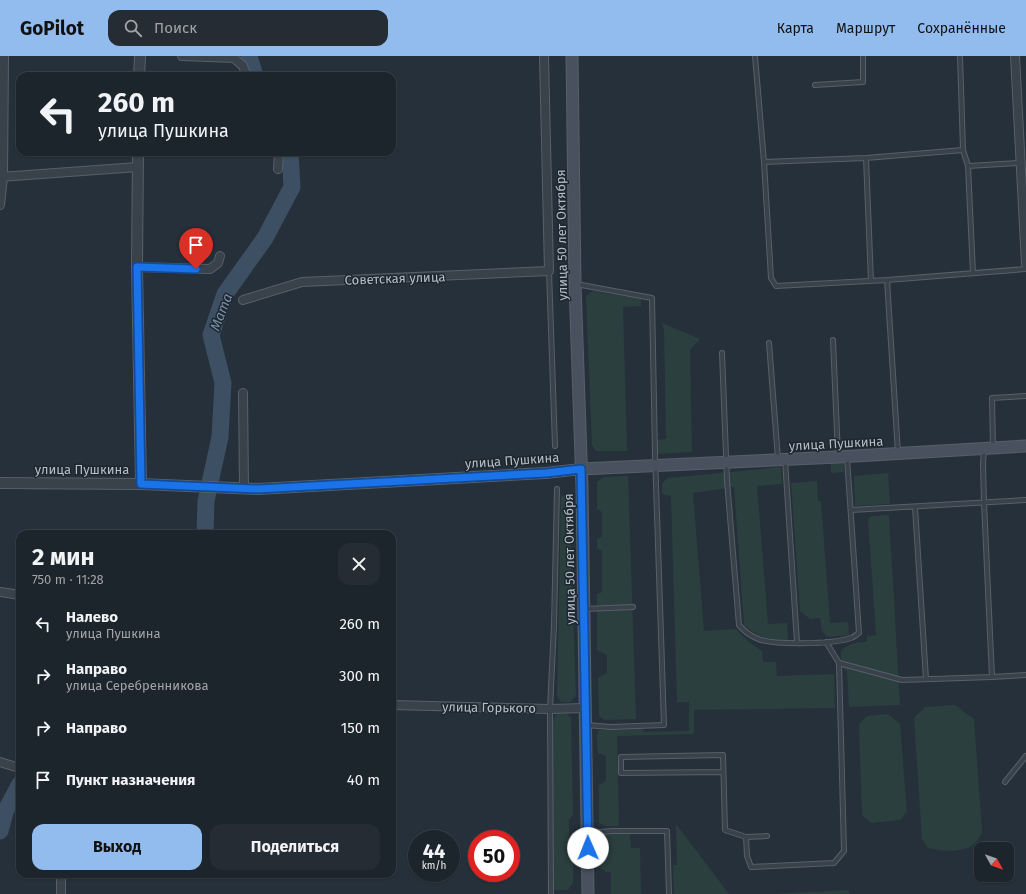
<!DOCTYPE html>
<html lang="ru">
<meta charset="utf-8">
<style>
body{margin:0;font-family:"Fira Sans",sans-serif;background:#252c34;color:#f1f3f6;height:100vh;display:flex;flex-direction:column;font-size:15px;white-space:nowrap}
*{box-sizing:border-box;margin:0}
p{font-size:13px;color:#a0a4a9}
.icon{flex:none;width:22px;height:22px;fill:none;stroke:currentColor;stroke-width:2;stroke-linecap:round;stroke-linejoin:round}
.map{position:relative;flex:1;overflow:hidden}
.sheet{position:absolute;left:16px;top:474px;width:380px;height:348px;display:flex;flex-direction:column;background:#1c242c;border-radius:12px;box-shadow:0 1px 3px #0004,0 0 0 1px #3a4148}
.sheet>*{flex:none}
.top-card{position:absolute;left:16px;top:16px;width:380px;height:84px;border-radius:12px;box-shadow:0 1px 3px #0004,0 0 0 1px #3a4148;background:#1c242c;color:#f1f3f6;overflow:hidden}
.needle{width:26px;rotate:130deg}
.controls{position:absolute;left:974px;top:786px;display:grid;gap:8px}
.controls a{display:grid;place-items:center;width:40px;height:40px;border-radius:8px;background:#1c242c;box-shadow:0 1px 3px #0004,0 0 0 1px #3a4148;font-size:20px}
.speed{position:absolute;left:408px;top:774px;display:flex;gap:8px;font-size:20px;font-weight:700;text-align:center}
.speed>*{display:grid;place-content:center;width:52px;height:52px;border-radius:50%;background:#1c242c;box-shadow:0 1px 3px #0004,0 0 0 1px #3a4148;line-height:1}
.speed small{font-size:10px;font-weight:400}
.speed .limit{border:6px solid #d22;background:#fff;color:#111}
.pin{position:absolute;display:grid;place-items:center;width:34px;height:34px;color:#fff;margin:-41px -17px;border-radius:50% 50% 50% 0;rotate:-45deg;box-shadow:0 0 4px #0007}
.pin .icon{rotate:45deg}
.me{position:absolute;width:44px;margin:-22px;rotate:359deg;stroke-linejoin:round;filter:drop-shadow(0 0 3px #0008)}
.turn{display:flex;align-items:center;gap:14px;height:84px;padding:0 16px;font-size:18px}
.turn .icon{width:52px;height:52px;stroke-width:2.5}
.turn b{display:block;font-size:28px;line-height:34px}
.round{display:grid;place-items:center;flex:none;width:42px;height:42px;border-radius:12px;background:#252c34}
.headline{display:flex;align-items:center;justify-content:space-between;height:68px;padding:0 16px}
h1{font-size:24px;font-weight:700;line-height:30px}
.button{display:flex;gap:8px;margin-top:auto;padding:8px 16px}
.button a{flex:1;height:46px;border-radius:12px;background:#92bbee;color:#111;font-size:16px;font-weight:700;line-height:46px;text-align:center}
.button a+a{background:#252c34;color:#f1f3f6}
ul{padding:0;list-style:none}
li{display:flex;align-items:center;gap:12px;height:52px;padding:0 16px}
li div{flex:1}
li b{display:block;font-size:15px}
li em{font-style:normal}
header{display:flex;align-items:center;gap:24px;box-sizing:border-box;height:56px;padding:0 20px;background:#92bbee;color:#111}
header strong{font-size:19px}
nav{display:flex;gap:22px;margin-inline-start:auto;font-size:14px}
.search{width:280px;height:36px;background:#252c34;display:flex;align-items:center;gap:10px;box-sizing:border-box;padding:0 14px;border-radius:12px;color:#a0a4a9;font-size:15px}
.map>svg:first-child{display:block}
.green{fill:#2b3f3f}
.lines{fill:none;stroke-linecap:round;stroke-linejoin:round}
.river{stroke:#3d4f62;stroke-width:17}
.service-casing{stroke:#576069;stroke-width:6}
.minor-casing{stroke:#576069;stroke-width:10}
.tertiary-casing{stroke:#576069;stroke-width:12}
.secondary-casing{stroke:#576069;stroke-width:13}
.service{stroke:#39414b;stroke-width:4}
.minor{stroke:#39414b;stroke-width:8}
.tertiary{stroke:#39414b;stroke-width:10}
.secondary{stroke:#48515d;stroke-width:11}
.route-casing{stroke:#114b97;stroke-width:10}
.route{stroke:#1a73e8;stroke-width:7}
.labels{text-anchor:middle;stroke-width:3;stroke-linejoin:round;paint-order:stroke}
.street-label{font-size:13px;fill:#b5bdc6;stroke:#1e2730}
.water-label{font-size:14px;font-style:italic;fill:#788fa7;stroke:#1e2730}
</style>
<header>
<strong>GoPilot</strong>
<div class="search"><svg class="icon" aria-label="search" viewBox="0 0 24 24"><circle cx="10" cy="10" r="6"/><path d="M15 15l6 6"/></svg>Поиск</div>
<nav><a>Карта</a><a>Маршрут</a><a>Сохранённые</a></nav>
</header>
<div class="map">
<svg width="1026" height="838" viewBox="0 0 1026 838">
<rect width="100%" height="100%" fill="#26303a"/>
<path class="green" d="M593,235L641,243V250L623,251L627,395H596L592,389L586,240Z
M662,267L700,283L690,294L692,396L655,398V384L666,383L664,273Z
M843,405L844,416L831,417V406Z
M781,411L782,428L757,430L768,568L787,567L788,584C771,584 758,581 744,569L734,431L693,437L704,575L736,573L749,586L762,595L763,606H776L777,620L834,618L835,652L694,654V678L617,680L619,770H606L599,767V729L606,725V700L598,697L597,679L599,674L643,673L644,676L689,675V646H677L671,440L662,438V427L668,422Z
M888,417L890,448L855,450L854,420Z
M628,420L636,663L605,664L599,660L598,622L607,617V599L597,594V538L602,536V495L597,492V483L602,481V456L597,453V426L604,421Z
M817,425L818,445H821L830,567L848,566L849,579L828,581L822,576L820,562L810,563L800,555L791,427Z
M569,438L576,640L570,646H561L557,640L561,440Z
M889,459L900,649L849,651L847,616L841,610V595C850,587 856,586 867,586V580L876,579L868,463L872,460Z
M955,649L974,663L982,775C975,799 947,796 928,792L922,783L914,662L925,651Z
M557,658H567L571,662L573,758L569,764V800L573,805V827L568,834H554L551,667Z
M888,658L900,668L907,756L900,764L871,767L862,759L859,668L867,660Z
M676,768L729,838H674L673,809H677Z
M599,778H630L631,792H640L641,838H611V816H606L597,810V782Z
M849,834V838H771H775Z"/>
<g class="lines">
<path class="river" d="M249,0L255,20
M205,478L206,445L220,381L223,327L211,279L225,238L265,182L292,131L290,96
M0,775L5,756L20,728"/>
<g class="service-casing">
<path id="service" d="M755,0L764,106L771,222L776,230L887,224
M815,29L863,26V0
M963,94L968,110L973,217
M866,102L871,225
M764,106L866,102L963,94L960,0
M968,110L1020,107
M549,215L555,390
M576,228L652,242L655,398L664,669L611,671L586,669
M833,284L838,400
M769,287L778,403
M722,297L727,425L739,569C744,575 749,579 756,582C772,590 833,588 851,582C854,581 856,579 859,577L847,402
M993,391L992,342L1026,340
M984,393L983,408L984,447L992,621L1026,619
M898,397L887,224L1026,213
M785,404L797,586
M915,451L926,623
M851,454L1026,444
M584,553L633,551
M826,586L839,607L902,624L992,621
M723,716L621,717V701L723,699L725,774L746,781
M1005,726L1026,700
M588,777L613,775H667L669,838
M767,780L746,781L747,800L751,811L834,807L844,795L839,607
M551,838L550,653L554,569L557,433"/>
</g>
<g class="minor-casing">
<path id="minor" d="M182,0L234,2L243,10L247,20
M1015,0L1026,208
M278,113L279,96
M0,121L138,111
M0,149L3,121L4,0
M137,211L210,213L218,207L220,200
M243,244L302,226L549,215L544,0
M243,337L244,433
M0,536L20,539
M392,649L550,653L585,652
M0,706L16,711
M61,818V838"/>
</g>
<g class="tertiary-casing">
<path id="tertiary" d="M139,20L140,0
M138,96L137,211L141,428
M0,427L141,428L258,433L546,417L581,413"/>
</g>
<g class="secondary-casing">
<path id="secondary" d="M572,0L575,228L582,431L588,838
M581,413L838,401L1026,390"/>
</g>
<use href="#service" class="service"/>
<use href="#minor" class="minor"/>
<use href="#tertiary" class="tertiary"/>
<use href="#secondary" class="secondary"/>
</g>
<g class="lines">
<g class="route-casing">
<path id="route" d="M196,213L137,211L141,428L258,433L546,417L581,413L588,792"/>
</g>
<use href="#route" class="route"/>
</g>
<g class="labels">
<g class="street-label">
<text transform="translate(561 179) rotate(-91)" y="5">улица 50 лет Октября</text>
<text transform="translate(395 222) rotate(-2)" y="5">Советская улица</text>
<text transform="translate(836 387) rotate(-3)" y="5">улица Пушкина</text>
<text transform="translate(512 404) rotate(-4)" y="5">улица Пушкина</text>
<text x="82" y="418">улица Пушкина</text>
<text transform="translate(569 503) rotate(-91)" y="5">улица 50 лет Октября</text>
<text transform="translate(489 651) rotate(1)" y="5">улица Горького</text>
</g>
<g class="water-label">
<text transform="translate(221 256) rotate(-69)" y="5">Мата</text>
</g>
</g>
</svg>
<div class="controls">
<a><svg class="needle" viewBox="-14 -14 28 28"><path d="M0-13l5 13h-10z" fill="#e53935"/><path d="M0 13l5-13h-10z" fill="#a0a4a9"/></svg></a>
</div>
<div class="speed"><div>44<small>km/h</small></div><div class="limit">50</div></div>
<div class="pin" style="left:196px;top:213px;background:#d93025"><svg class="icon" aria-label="arrive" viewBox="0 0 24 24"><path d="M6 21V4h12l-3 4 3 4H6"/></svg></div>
<svg class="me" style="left:588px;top:792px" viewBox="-20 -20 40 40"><circle r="19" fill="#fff"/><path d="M0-13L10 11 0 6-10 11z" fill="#1a73e8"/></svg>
<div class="top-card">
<div class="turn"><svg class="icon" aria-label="left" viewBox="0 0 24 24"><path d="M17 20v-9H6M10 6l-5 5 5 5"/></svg><div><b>260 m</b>улица Пушкина</div></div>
</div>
<section class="sheet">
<div class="headline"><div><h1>2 мин</h1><p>750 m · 11:28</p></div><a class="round"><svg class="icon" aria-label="close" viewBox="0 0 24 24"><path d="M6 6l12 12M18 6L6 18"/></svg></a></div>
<ul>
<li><svg class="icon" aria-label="left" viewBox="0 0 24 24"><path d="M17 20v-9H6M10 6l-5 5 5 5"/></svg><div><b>Налево</b><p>улица Пушкина</p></div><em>260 m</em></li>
<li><svg class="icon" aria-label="right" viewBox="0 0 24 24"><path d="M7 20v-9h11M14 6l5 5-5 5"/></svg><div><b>Направо</b><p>улица Серебренникова</p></div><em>300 m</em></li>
<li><svg class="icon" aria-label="right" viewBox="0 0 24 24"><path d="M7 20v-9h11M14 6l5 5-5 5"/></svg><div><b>Направо</b></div><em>150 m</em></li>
<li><svg class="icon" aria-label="arrive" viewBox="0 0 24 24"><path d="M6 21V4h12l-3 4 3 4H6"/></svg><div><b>Пункт назначения</b></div><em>40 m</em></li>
</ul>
<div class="button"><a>Выход</a><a>Поделиться</a></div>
</section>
</div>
